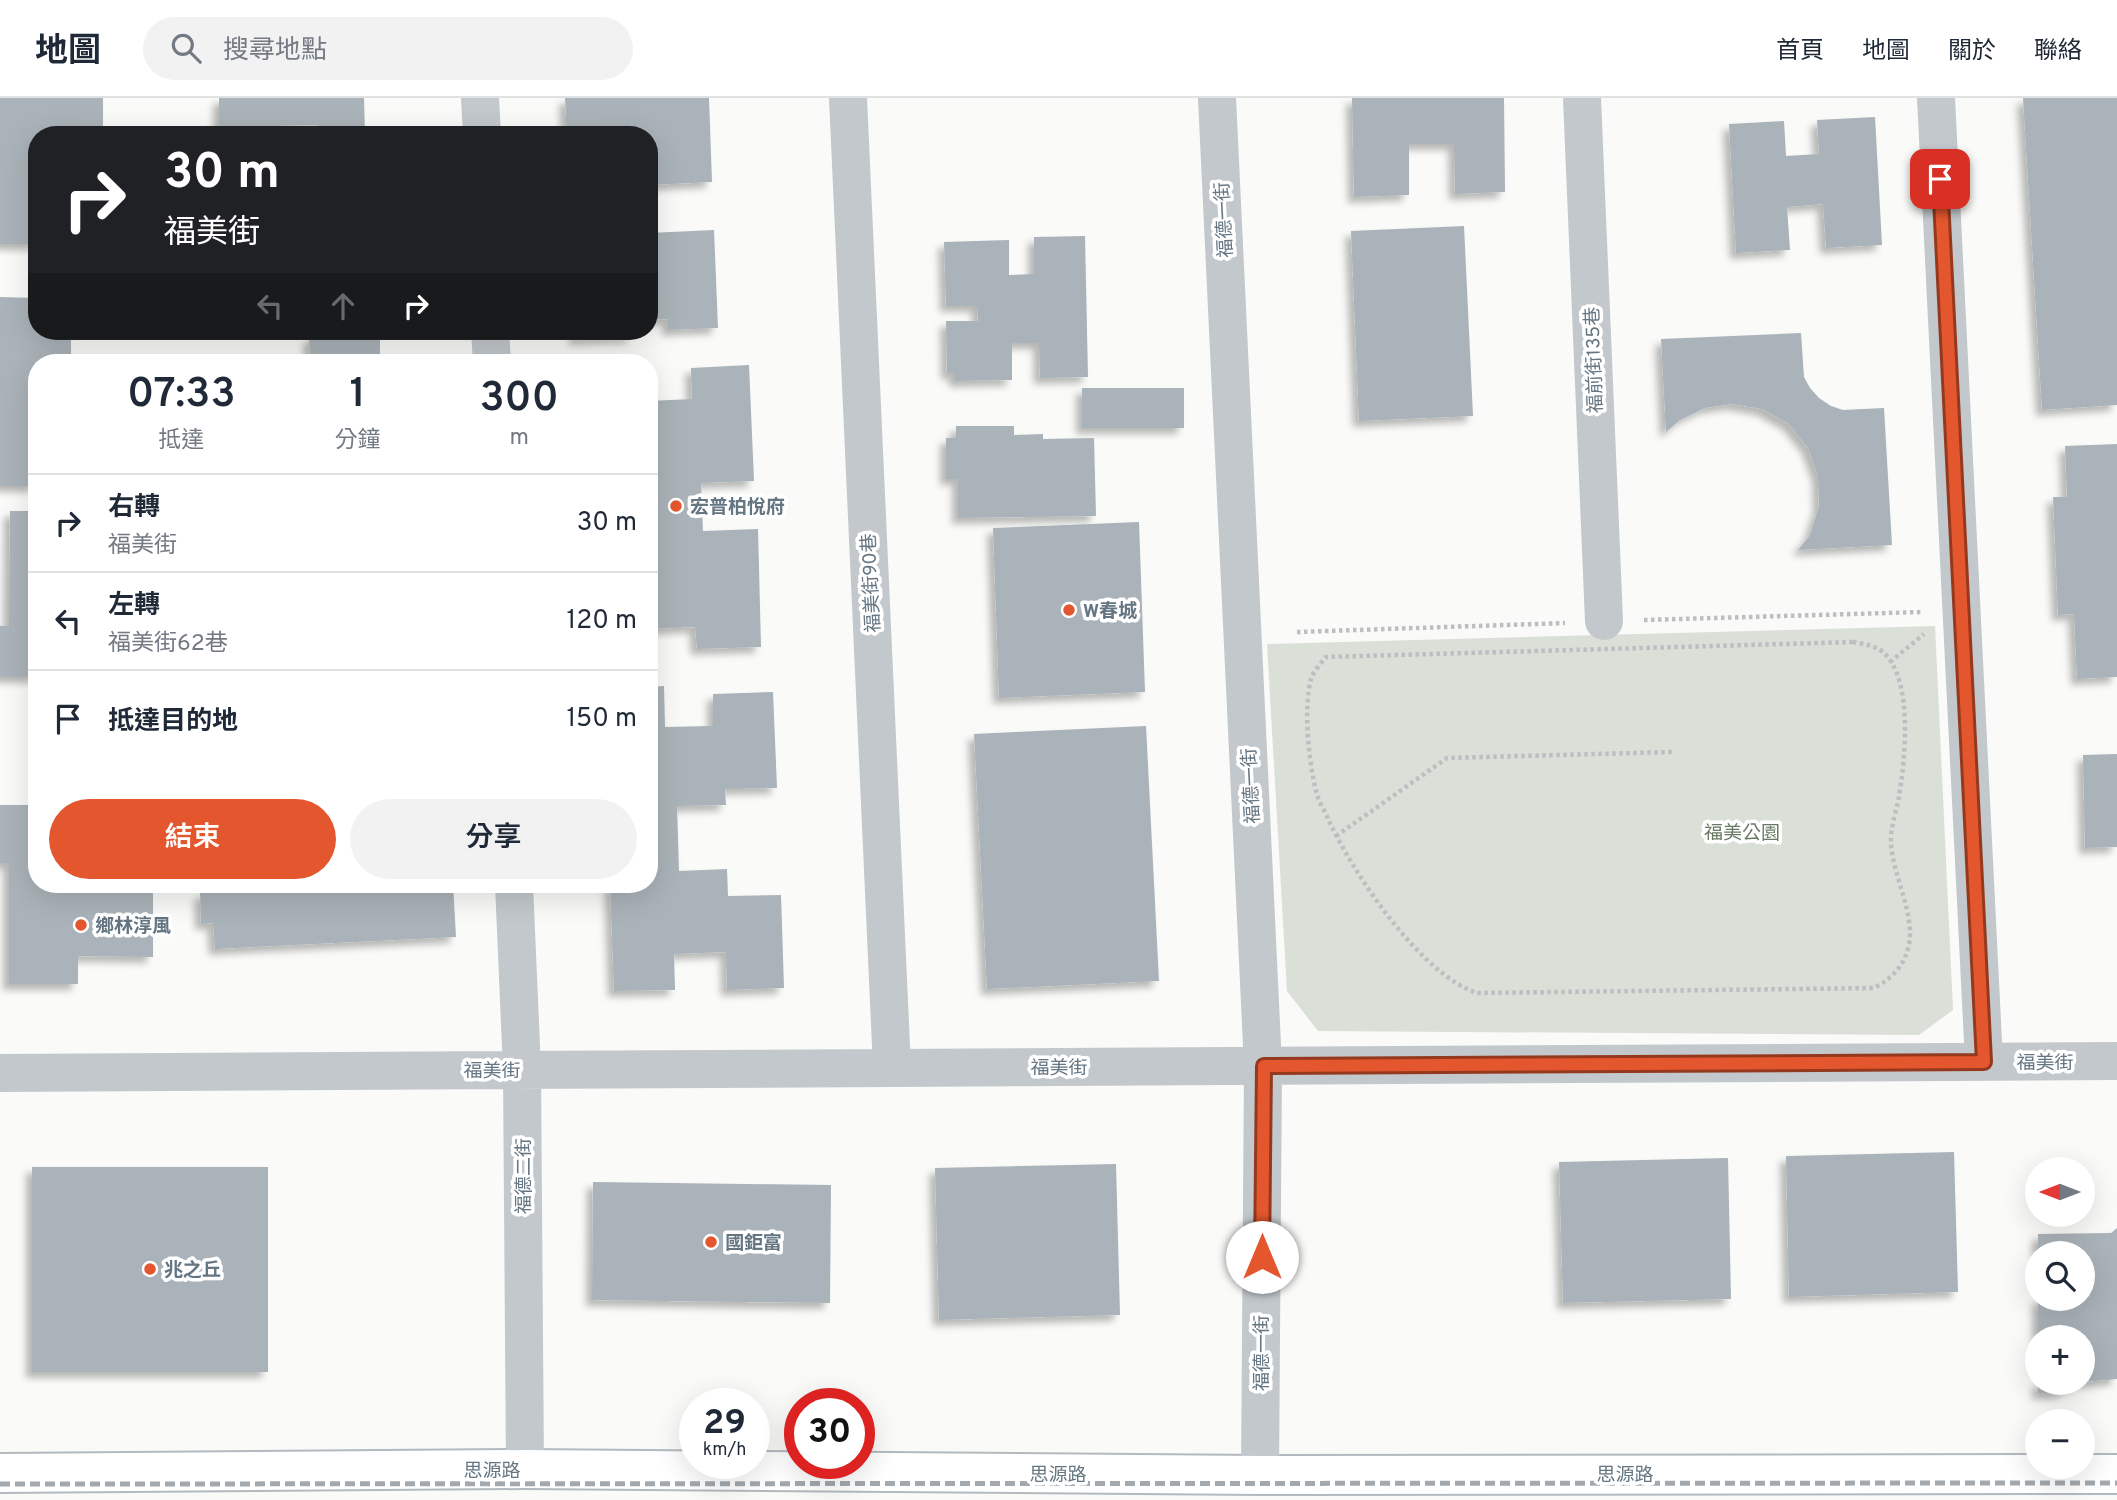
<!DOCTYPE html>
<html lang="zh-TW">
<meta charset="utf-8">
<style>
body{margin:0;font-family:Overpass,"Noto Sans TC",sans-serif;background:#f2f2f3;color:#1f2937;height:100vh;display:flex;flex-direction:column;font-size:26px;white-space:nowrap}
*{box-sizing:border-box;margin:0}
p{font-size:23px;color:#747a83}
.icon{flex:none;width:38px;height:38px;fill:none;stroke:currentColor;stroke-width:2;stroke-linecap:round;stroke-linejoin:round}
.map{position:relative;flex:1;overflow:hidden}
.drawer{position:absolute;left:28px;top:256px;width:630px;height:539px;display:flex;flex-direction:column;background:#fff;border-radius:28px;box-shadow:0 7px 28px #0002}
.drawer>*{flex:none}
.top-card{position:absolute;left:28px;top:28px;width:630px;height:214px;border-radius:28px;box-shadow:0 7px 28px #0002;background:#202124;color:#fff;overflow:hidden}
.needle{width:46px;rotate:270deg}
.buttons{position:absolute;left:2025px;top:1059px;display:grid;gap:14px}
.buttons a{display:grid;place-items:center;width:70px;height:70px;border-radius:50%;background:#fff;box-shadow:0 7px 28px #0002;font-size:35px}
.speed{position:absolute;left:679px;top:1290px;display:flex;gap:14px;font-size:35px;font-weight:700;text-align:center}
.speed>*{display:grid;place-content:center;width:91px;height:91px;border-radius:50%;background:#fff;box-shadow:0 7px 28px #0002;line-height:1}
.speed small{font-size:18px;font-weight:400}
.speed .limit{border:10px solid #d22;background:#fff;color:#111}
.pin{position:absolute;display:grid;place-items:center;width:60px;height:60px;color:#fff;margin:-30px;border-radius:14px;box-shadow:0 4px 10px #0006}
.me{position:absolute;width:77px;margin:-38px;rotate:0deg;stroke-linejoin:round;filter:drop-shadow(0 0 5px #0008)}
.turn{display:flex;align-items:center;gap:24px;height:147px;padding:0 21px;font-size:32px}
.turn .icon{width:91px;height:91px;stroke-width:2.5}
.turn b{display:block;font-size:49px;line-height:60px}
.lanes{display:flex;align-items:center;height:66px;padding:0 21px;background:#0003;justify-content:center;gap:35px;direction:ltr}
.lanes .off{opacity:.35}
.eta{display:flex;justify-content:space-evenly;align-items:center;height:119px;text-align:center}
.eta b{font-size:42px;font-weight:600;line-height:49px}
.primary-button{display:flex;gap:14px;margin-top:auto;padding:14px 21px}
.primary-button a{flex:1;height:80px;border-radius:42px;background:#e4572e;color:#fff;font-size:28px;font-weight:600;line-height:80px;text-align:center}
.primary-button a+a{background:#f2f2f3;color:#1f2937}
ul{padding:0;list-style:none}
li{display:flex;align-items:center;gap:21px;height:98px;padding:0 21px;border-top:2px solid #e0e1e3}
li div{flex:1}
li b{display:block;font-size:26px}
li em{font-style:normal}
header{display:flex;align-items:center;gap:42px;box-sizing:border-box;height:98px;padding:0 35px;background:#fff;border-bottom:2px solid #e0e1e3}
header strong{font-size:33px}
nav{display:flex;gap:38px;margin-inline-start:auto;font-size:24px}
.search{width:490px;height:63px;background:#f2f2f3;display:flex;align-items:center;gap:18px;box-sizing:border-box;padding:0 24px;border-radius:38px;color:#747a83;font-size:26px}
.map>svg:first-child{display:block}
.green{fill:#dadfd7}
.building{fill:#aab3b9;filter:url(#shadow)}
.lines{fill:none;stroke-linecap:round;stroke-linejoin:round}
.secondary-casing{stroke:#b3babf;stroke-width:42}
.path{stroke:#bbbfc2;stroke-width:4.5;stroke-dasharray:3.5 3.5;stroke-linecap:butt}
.street{stroke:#c3c8cc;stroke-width:38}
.secondary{stroke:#fff;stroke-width:38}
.rail{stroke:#a2aab0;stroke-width:5;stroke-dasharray:10 5;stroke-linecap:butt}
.route-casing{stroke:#94391e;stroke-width:18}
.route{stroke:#e4572e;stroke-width:12}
.poi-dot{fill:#e4572e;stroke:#fff;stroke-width:2.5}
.labels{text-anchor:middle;stroke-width:7;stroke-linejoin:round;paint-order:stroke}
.street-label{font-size:19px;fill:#657683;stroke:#fff}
.poi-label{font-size:19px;font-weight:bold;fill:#657683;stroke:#fff;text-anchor:start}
.park-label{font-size:19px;fill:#687a64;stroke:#fff}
</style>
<header>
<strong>地圖</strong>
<div class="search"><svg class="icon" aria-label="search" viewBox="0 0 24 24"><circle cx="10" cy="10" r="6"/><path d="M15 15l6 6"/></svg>搜尋地點</div>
<nav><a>首頁</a><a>地圖</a><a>關於</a><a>聯絡</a></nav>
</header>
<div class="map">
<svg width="2117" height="1402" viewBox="0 0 2117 1402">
<defs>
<filter id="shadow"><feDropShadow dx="-6" dy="6" stdDeviation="3.5" flood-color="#0004"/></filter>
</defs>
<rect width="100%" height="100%" fill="#fafaf8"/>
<path class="green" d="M1935,528L1953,912L1919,937L1318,933L1287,893L1267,546Z"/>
<path class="building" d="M0,0H103V37H37V146H0Z
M219,0H364L365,37H319V27L273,28V37H219Z
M565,0H709L712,84L649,87V37H567Z
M1352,0H1504L1505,94L1455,96L1454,46H1409V97L1354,99Z
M2023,0H2117V307L2042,312Z
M1875,19L1882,147L1826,150L1823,106L1787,109L1790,152L1736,155L1729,26L1784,23L1786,58L1819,56L1817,22Z
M1464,128L1473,318L1359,323L1351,133Z
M714,132L718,230L668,232V221L649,222V135Z
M1085,138L1088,279L1040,280L1039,245H1012V282L955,283V275H947L946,223H978L977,208H946L944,144L1009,142V177L1034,176V139Z
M0,199L37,200V233H71V258L116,259V264H37V388H0Z
M316,233H380V260L310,261L309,239H316Z
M575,233H632L633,239L575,241Z
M1801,235L1804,279L1810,290L1819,300L1831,308L1843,312L1884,310L1892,447L1798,452L1810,437L1819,408L1818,378L1808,350L1789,326L1762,311L1732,306L1705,310L1680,322L1666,334L1661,241Z
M749,267L754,383L701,385L703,433L758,431L761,549L697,551L695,529L649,531V303L692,301L691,270Z
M1082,290H1184V330H1082Z
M956,328H1014V337L1043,336V341L1094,340L1096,418L958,420V381H946V340H956Z
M2117,346V579L2077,581L2074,516L2058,517L2053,399H2067L2065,348Z
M10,413H37V579H0V528H9Z
M1139,424L1145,594L999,600L993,430Z
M664,588L665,629L713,628V596L773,594L777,690L725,691L726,707L677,708L679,773L727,771L728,798L781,797L784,890L727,892L726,854L674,856L675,892L614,893L610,786H649V589Z
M1146,628L1159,883L987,891L974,636Z
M2117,656V749L2085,750L2083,657Z
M0,707H37V786H125V795H153V859L78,858V886H9V765H0Z
M212,786H453L456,839L215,851L213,825L201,826L200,795L212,794Z
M1954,1054L1958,1194L1789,1199L1786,1058Z
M1728,1060L1731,1201L1563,1205L1559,1064Z
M1116,1066L1120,1217L939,1222L935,1070Z
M32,1069H268V1274H32Z
M593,1084L831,1087L830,1205L592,1202Z
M2117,1130V1281L2082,1284V1239H2038V1200H2082V1155H2038V1136L2111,1135Z
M2038,1284H2080L2081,1285L2059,1295H2038Z"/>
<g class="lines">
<g class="secondary-casing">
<path id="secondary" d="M0,1375L525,1371L1260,1377L2117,1376"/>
</g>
<path class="path" d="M1644,522L1922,514
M1297,534L1565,525
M1853,544C1863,546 1874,547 1883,554C1914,582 1905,661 1899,699C1896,714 1890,731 1891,746C1893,777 1915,817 1909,846C1905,867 1893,880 1874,890L1477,895C1420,876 1354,776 1329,723C1325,713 1318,703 1316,693C1309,664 1303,611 1311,581C1313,574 1321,565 1326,559Z
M1890,564L1924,536
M1336,738L1447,660L1672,654"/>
<path class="street" d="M480,0L482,37
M848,0L892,970
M1217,0L1263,968L1260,1377
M1582,0L1604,523
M1936,0L1984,964
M490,233L492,264
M514,786L522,972L525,1371
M0,975L2117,963"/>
<use href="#secondary" class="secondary"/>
<path class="rail" d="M0,1386L2117,1385"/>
</g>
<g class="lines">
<g class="route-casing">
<path id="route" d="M1262,1159L1264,968L1984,964L1940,81"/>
</g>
<use href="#route" class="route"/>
</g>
<g class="poi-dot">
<circle cx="676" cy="408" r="7"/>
<circle cx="1069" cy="512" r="7"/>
<circle cx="81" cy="827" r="7"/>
<circle cx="711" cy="1144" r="7"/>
<circle cx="150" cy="1171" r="7"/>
</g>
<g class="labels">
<g class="street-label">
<text transform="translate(1223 122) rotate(-93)" y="7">福德一街</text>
<text transform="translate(1593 262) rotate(-92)" y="7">福前街135巷</text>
<text transform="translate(870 485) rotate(-93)" y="7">福美街90巷</text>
<text transform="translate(1250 688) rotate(-93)" y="7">福德一街</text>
<text x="2045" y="971">福美街</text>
<text x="1059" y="976">福美街</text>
<text x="492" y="979">福美街</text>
<text transform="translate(523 1078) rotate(-90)" y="7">福德二街</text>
<text transform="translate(1261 1255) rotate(-90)" y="7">福德一街</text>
<text x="492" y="1379">思源路</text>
<text x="1058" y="1383">思源路</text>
<text x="1625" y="1383">思源路</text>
</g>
<g class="poi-label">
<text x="690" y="415">宏普柏悅府</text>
<text x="1083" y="519">W春城</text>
<text x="95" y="834">鄉林淳風</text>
<text x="725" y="1151">國鉅富</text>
<text x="164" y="1178">兆之丘</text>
</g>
<g class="park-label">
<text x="1742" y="741">福美公園</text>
</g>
</g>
</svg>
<div class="buttons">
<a><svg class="needle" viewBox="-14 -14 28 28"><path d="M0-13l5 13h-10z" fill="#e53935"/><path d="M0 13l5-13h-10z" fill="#747a83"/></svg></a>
<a><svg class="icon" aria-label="search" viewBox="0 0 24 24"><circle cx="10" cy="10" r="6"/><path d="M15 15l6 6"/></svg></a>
<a>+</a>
<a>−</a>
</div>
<div class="speed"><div>29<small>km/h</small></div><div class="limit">30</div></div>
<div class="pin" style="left:1940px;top:81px;background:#d93025"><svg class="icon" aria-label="arrive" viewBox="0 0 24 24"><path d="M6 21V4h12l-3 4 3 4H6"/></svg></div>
<svg class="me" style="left:1262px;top:1159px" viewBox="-20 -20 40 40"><circle r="19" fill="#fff"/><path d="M0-13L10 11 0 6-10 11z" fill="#e4572e"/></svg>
<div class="top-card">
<div class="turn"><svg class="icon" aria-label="right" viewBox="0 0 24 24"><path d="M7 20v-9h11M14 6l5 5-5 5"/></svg><div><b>30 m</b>福美街</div></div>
<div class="lanes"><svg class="icon off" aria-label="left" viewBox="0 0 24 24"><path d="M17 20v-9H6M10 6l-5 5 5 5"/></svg><svg class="icon off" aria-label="ahead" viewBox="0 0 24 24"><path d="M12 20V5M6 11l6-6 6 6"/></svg><svg class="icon" aria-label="right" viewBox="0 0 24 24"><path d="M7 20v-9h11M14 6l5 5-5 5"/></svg></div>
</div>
<section class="drawer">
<div class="eta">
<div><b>07:33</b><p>抵達</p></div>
<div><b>1</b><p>分鐘</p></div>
<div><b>300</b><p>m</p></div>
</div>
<ul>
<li><svg class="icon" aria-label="right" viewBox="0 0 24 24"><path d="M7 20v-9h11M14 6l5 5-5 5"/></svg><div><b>右轉</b><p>福美街</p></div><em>30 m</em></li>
<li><svg class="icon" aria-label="left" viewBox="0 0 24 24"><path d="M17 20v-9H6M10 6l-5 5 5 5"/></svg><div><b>左轉</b><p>福美街62巷</p></div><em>120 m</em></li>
<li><svg class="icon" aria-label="arrive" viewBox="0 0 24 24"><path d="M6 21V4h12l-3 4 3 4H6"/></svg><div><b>抵達目的地</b></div><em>150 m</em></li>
</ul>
<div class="primary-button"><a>結束</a><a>分享</a></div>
</section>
</div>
